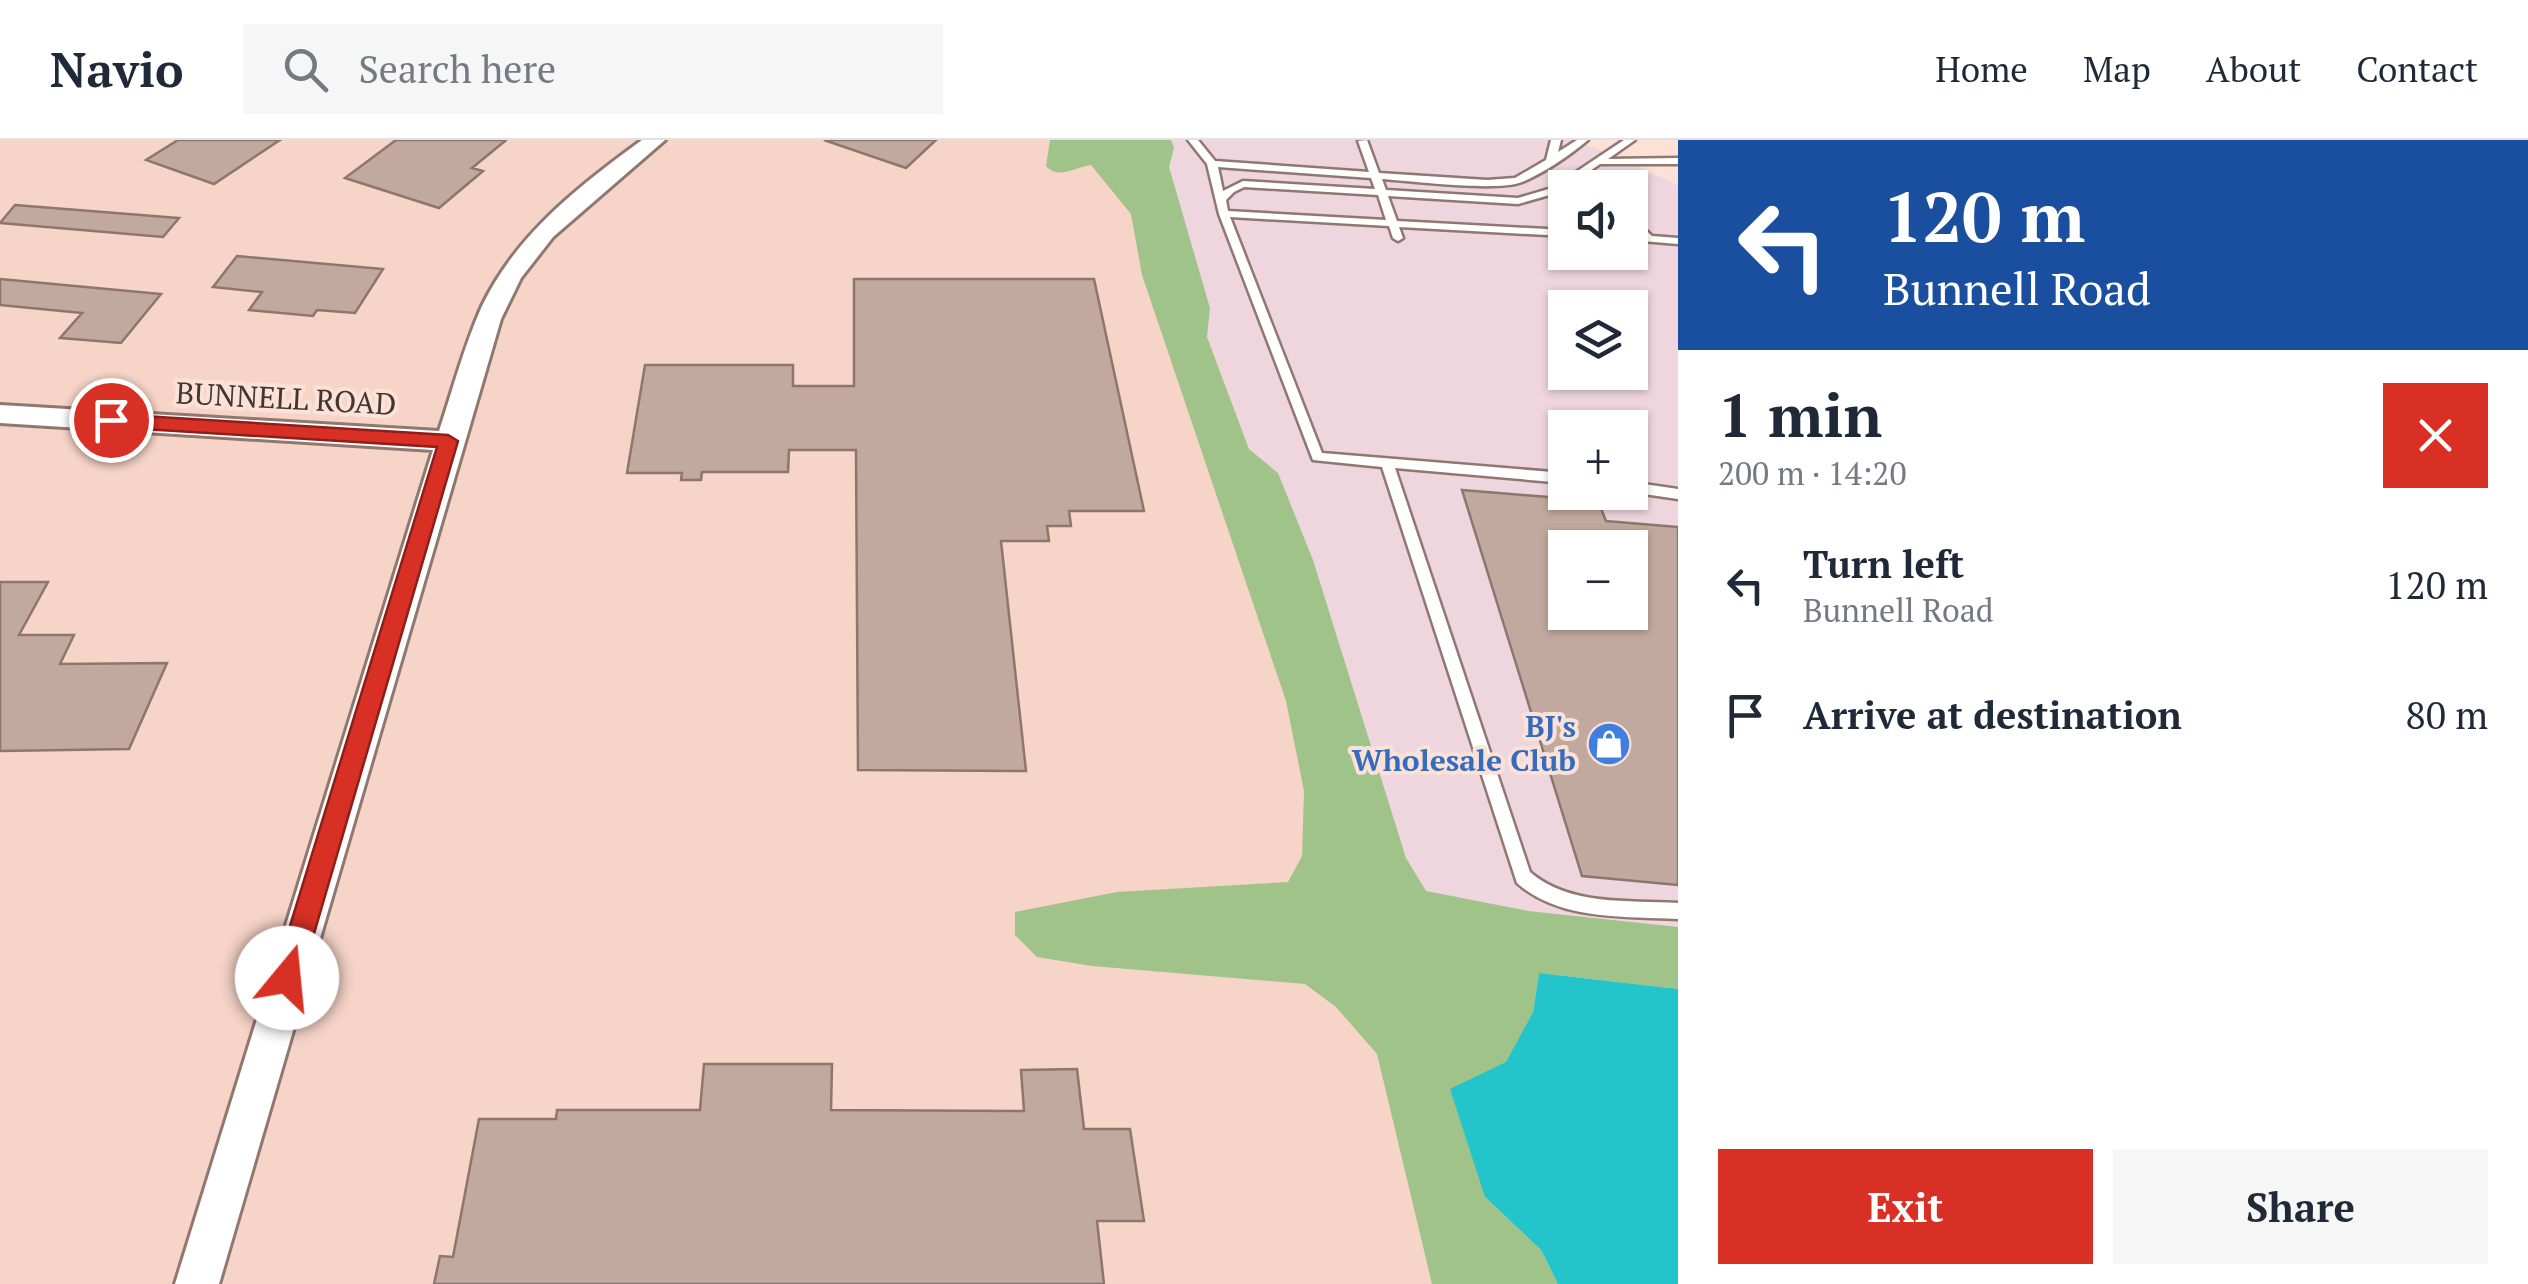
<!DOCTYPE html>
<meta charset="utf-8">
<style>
body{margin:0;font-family:"PT Serif",serif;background:#f6f6f7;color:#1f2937;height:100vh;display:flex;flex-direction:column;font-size:38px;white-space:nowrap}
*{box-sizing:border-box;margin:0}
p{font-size:32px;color:#747a83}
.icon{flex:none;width:55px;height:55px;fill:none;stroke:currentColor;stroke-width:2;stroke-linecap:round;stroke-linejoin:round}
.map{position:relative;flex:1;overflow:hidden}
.drawer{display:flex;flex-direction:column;background:#fff;width:850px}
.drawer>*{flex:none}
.hud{background:#1a4fa0;color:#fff;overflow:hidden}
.controls{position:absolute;left:1548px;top:30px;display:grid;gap:20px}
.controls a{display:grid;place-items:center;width:100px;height:100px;border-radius:0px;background:#fff;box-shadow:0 2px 8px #0004;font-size:50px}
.pin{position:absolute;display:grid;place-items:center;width:85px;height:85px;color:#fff;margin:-42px;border:5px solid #fff;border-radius:50%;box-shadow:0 2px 10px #0007}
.me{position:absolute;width:110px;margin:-55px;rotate:17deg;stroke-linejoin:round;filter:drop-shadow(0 0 8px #0008)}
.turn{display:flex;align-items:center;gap:35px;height:210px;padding:0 40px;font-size:45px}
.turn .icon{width:130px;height:130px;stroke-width:2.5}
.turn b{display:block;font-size:70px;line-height:85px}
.round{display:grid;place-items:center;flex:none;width:105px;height:105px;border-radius:0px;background:#f6f6f7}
.headline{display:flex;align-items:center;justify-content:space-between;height:170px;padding:0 40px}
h1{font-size:60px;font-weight:800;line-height:75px}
.action{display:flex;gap:20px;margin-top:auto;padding:20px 40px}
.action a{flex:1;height:115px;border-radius:0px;background:#d93025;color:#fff;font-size:40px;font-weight:800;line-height:115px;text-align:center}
.action a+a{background:#f6f6f7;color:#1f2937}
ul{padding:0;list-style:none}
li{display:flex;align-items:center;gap:30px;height:130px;padding:0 40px}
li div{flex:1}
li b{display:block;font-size:38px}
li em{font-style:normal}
header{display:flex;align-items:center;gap:60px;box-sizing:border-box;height:140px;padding:0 50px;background:#fff;border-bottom:2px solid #e0e1e3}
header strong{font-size:48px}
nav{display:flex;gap:55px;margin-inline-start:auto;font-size:35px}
.search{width:700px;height:90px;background:#f6f6f7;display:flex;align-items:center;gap:25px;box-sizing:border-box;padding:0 35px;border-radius:0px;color:#747a83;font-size:38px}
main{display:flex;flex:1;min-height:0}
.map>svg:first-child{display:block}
.commercial{fill:#efd6de;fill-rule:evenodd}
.built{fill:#f6d4c7}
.green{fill:#a0c389}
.water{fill:#23c4ca}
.building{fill:#c2a99f;stroke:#8d766d;stroke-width:2.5;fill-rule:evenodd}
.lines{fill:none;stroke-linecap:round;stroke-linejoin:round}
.lane-casing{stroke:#907870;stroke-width:5}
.street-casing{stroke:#907870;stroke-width:6}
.lane{fill:#fff;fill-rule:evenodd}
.street{fill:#fff;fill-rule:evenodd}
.route{fill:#d93025;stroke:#8d1f18;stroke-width:2.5}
.labels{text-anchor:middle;stroke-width:8;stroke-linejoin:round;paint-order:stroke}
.street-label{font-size:30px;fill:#413632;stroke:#fce1d7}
.shop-label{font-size:30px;font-weight:bold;fill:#366cbe;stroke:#fce1d7;text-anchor:end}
</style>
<header>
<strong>Navio</strong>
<div class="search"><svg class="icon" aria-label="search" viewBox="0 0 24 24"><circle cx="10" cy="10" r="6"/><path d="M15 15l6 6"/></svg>Search here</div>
<nav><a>Home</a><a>Map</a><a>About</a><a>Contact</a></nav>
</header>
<main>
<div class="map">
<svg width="1678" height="1144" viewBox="0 0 1678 1144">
<rect width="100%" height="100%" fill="#fce1d7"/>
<path class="commercial" d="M1113,0H1576L1678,45V849L1408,818L1266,353L1149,42ZM1565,48H1630V112H1565ZM1565,168H1630V232H1565ZM1565,288H1630V352H1565ZM1565,408H1630V472H1565Z"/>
<path class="built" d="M0,0H1113L1149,42L1266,353L1513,1144H0Z"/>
<path class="green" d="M1050,0H1171L1174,8L1169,27L1210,168L1207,197L1249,309L1278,333L1313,420L1406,718L1426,751L1528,771L1678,787V849L1539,833L1533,872L1506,923L1485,1057L1541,1110L1558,1144H1432L1377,914L1336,867L1305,844L1092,826L1037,817L1015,795V772L1117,752L1288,742L1302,716L1304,651L1286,561L1142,135L1131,74L1091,25C1075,27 1058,40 1046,26Z"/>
<path class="water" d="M1539,833L1678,849V1144H1558L1541,1110L1485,1057L1450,949L1506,922L1533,872Z"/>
<path class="building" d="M178,0H280L214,44L146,20Z
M396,0H501L505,1L472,28L483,31L439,68L345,38Z
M824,0H936L906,28Z
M15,65L179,78L163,97L0,83Z
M237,116L383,129L355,173L317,170L313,176L249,170L262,152L213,147Z
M0,139L161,154L121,203L60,198L82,173L0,165Z
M854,139H1094L1144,371H1069L1071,386H1047L1049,401H1001L1026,631L858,630L856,310H789L788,332H702L701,340H681L682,333H627L645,225H793V246H854Z
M1462,350L1598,361L1606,381L1678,387V745L1582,736ZM1565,408H1630V472H1565Z
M0,442H48L19,495H74L60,524L167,523L129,609L0,611Z
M704,924H832L831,970L1024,971L1021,930L1077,929L1084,989H1130L1144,1081H1097L1104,1144H434L440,1116L453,1117L479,979H556L557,970H700Z"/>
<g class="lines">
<g class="lane-casing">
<path id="lane" d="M1188,0H1198L1215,21L1369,32L1358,1L1367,0L1379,33L1487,40L1515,38L1546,20L1551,0H1561L1558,12L1577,0H1588C1570,15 1544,33 1522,42C1497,52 1412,41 1382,39L1386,50L1518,58L1552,48L1624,0H1635L1608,19L1678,18V24H1600L1560,52L1518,64L1388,56L1397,81L1565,90V96L1399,87L1403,98L1398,101L1393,98L1389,86L1230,77L1322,313L1565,333V343L1395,328L1530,732C1569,766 1629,760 1678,763V779C1624,776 1560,781 1517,743L1382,327L1313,320L1219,74L1207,24ZM1218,27L1371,38L1375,49L1243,41L1223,51ZM1244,47L1378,55L1386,80L1228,71L1226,60L1234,52Z
M1630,75L1652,96L1678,98V104L1630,100V94L1639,95L1630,84Z
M1630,342L1678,349V359L1630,352Z"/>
</g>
<g class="street-casing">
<path id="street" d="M642,0H665L553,97L521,138L501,179L219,1144H175L433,310L0,283V265L439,291C453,249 464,206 482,166C516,95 579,46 642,0Z"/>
</g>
<use href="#lane" class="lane"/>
<use href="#street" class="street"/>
</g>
<path class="route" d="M111,274L448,295L458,301L301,838L297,848L287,852L278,848L274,838L437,307L111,287L102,280Z"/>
<defs>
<g id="shop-disc" transform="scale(2.25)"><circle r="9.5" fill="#3f7fe0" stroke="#fce1d7"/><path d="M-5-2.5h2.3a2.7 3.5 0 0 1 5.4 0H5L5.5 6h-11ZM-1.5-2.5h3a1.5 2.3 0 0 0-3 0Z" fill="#fff"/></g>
</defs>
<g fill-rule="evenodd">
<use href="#shop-disc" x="1609" y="604"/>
</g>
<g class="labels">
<g class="street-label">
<text transform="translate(286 259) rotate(3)" y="10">BUNNELL ROAD</text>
</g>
<g class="shop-label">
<text x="1576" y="597">BJ's<tspan x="1576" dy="34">Wholesale Club</tspan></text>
</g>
</g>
</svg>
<div class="controls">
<a><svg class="icon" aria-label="sound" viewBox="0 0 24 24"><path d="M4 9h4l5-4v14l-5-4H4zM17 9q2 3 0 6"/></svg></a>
<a><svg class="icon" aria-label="layers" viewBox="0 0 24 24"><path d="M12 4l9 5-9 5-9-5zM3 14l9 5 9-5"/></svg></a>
<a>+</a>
<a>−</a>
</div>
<div class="pin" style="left:111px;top:280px;background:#d93025"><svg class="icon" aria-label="arrive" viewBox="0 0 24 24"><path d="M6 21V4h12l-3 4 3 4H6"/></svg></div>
<svg class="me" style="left:287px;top:838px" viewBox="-20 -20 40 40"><circle r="19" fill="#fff"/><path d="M0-13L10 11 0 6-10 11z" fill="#d93025"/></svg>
</div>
<section class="drawer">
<div class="hud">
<div class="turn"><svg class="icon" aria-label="left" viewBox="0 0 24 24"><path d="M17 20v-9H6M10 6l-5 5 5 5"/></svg><div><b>120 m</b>Bunnell Road</div></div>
</div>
<div class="headline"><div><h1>1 min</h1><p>200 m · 14:20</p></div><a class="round" style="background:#d93025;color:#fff"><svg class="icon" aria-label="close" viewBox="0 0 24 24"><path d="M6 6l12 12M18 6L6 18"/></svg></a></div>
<ul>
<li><svg class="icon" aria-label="left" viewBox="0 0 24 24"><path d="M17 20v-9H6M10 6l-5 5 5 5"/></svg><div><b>Turn left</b><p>Bunnell Road</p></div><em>120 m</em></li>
<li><svg class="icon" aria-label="arrive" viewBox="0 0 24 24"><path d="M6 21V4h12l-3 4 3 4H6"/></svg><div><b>Arrive at destination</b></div><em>80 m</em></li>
</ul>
<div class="action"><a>Exit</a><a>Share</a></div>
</section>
</main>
